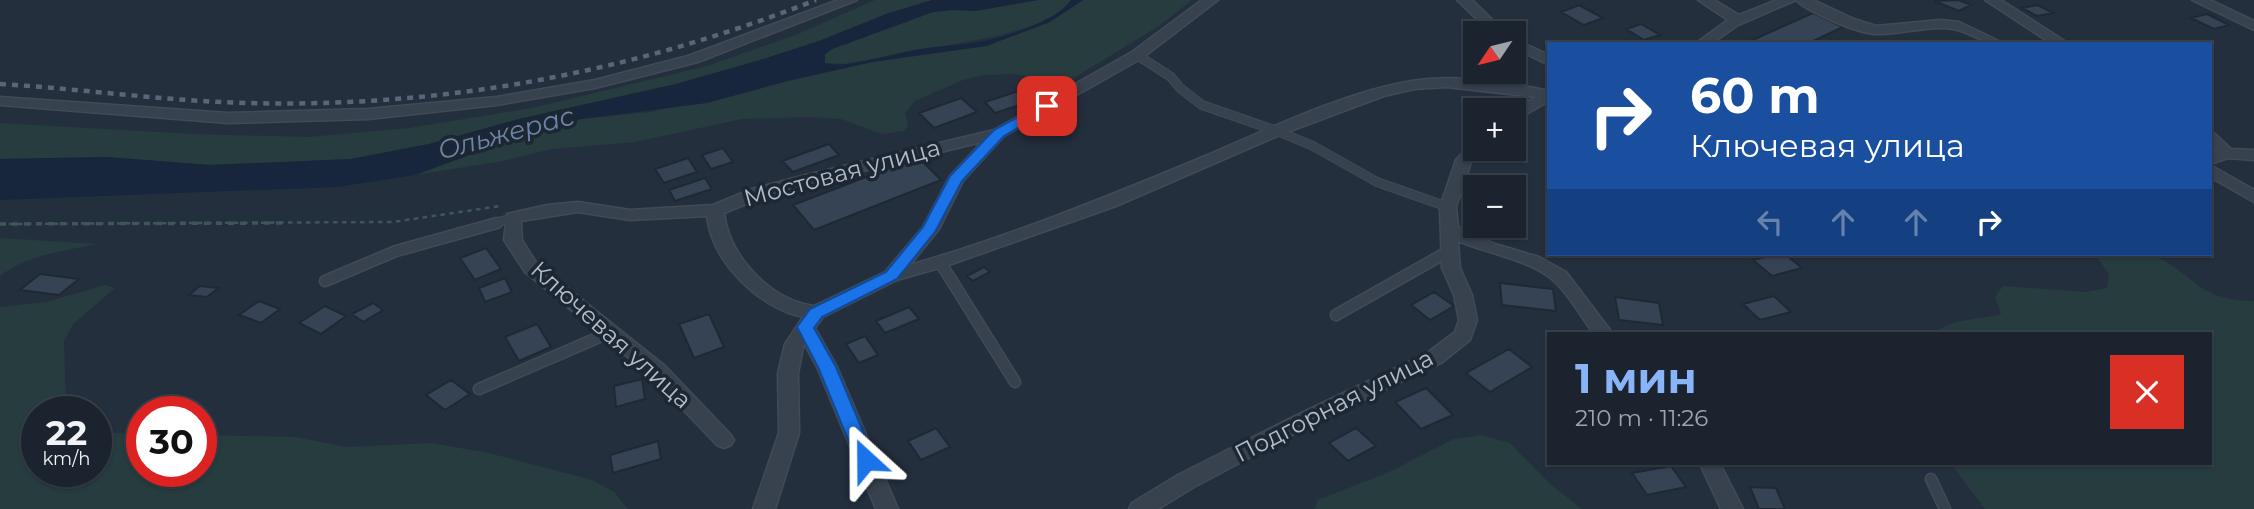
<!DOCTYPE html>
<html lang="ru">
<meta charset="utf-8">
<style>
body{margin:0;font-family:Montserrat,sans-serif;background:#282f3a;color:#f1f3f6;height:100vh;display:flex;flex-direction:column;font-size:26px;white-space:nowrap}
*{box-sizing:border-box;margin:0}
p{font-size:23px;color:#a0a4aa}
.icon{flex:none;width:38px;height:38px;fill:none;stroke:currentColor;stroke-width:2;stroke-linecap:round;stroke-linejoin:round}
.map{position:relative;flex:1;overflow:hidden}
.details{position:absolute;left:1547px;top:332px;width:665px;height:133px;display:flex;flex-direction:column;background:#1b232e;border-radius:0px;box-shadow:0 2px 5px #0004,0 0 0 2px #39404a}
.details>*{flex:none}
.hud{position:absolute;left:1547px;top:42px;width:665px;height:214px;border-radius:0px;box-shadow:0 2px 5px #0004,0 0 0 2px #39404a;background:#1a4fa0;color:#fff;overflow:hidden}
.needle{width:46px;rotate:235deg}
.buttons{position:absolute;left:1463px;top:21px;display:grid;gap:14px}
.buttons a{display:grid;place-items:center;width:63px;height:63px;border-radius:0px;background:#1b232e;box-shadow:0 2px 5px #0004,0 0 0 2px #39404a;font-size:35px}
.speed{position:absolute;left:21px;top:396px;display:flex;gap:14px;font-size:35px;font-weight:700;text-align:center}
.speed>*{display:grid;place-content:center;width:91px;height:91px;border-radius:50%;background:#1b232e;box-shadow:0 2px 5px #0004,0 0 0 2px #39404a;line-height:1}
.speed small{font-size:18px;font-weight:400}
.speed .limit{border:10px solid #d22;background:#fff;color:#111}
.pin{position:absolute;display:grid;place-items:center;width:60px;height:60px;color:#fff;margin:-30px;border-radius:14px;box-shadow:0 4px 10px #0006}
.me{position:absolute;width:77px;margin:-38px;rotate:336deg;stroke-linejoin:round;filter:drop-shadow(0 0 5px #0008)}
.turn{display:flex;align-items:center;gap:24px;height:147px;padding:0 28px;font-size:32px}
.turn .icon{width:91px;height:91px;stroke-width:2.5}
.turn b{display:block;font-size:49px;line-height:60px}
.lanes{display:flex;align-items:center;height:66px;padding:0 28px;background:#0003;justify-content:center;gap:35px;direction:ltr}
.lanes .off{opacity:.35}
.round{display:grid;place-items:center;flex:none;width:74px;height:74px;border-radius:0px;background:#282f3a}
.overview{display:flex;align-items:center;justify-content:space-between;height:119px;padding:0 28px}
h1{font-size:42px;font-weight:700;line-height:52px;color:#8ab4f8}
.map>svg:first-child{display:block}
.green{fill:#263c3f}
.water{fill:#17263c}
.building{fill:#364354;stroke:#1f2835;stroke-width:2}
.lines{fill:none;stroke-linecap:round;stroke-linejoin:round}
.service-far1-casing{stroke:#414a57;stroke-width:10}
.service-casing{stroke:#414a57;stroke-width:13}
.minor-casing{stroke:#414a57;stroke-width:3}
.path-far1{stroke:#3f5557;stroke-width:2.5;stroke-dasharray:4.5 4.5;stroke-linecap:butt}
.path{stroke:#3f5557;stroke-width:3.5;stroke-dasharray:6 6;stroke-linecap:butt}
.service-far1{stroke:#38414e;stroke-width:8}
.service{stroke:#38414e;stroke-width:10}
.minor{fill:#38414e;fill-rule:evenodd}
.rail{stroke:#5a6575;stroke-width:4.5;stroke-dasharray:6 6;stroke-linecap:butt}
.route{fill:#1a73e8;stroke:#114b97;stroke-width:2}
.labels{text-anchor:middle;stroke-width:7;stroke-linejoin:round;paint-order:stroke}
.street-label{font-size:24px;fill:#b4bcc9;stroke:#1d2633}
.water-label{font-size:26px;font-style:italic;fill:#6d86a8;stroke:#1d2633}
</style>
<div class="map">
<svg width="2254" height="509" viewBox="0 0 2254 509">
<rect width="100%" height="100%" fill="#242f3e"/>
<path class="green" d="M875,0H935L889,13L819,41L757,61L676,84L519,119L429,144L351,159L210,165L106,157L0,159V123L193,134L308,137L409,128L532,108L707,66L798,34Z
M1038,0H1071C1057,21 1021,29 998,36L844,64L825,63V54L832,49L933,12L953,10L975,11Z
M1083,0H1192L1159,26L1072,79L1052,82L1015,74L983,75L963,80L915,101L905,113L908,126L904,131L882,134L841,119L809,117L742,119L635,142L552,149L503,161L415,175L532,132L581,119L651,112L872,62L986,46L1050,22Z
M0,238L97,244C63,251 29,254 0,276Z
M2095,254C2109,254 2145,250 2156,256C2198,278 2198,300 2254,301V509H1985L1951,464H2210V334H1935C1949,318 1981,320 2001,314L1995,297L2003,286L2086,292L2107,288L2109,274Z
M105,285L115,288L73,324L64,341L66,407L70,411H37V471H96V431L142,435V471H201V435L296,437L346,447L431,443L489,453L592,480L614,492L628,509H0V307L46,302Z
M1481,435L1510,443L1549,483L1582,509H1314L1318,500L1389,472L1454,439Z"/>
<path class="water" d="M932,0H1038L975,11L953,10L933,12L832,49L825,54V63C847,69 891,54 915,50C934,46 954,46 974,43C1001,38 1055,23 1071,0H1083L1050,22L986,46L872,62L791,80L707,103L581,119L532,132L415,175L337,187L0,200V159L106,157L210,165L351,159L429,144L519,119L676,84L757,61L819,41L889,13Z"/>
<path class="building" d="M1959,0L1971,5L1959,11L1934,1Z
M1579,5L1603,18L1584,25L1561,12Z
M2038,5L2053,13L2037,16L2022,8Z
M1813,13L1843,27L1807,44L1748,42Z
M2207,14L2229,25L2214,29L2191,18Z
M1641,24L1660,35L1644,40L1626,29Z
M1040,84L1051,95L995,113L985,102Z
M961,98L977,112L934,128L919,113Z
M829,144L839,155L793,172L782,161Z
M723,148L733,162L711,169L702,155Z
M918,157L941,180L814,230L793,205Z
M688,158L697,172L664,183L655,169Z
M705,178L712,189L675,201L669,190Z
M486,248L501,269L475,280L460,258Z
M1777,254H1785L1802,268L1772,276L1753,260Z
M984,267L990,272L973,281L967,276Z
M40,274L79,279L59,295L20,290Z
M505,278L512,292L485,302L479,288Z
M1500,283L1553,289L1556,311L1502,305Z
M200,286L218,288L207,297L189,295Z
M1434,292L1454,306L1430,320L1411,305Z
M1774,296L1791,312L1760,320L1743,304Z
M1615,297L1659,303L1663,325L1619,320Z
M259,301L280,309L261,323L239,315Z
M373,303L383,310L363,322L352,314Z
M325,306L346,316L321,334L299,323Z
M909,307L919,319L885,333L876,321Z
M709,314L724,347L694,358L679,324Z
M537,324L551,347L519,361L505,337Z
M865,336L878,355L859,363L846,344Z
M1509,349L1532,367L1490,392L1466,373Z
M642,379L645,399L616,407L614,386Z
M451,380L470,394L445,410L426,395Z
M1426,388L1453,415L1421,429L1395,402Z
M936,428L950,447L921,460L908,441Z
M1356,428L1376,446L1348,461L1329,443Z
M658,441L661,459L613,473L610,455Z
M1671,466L1686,487L1647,495L1632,473Z
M1750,487L1776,488L1785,509H1759Z"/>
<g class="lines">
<g class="service-far1-casing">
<path id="service-far1" d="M1137,55L1171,77L1180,88L1202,105L1277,131L1313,146L1377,182L1448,207
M491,224L513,218"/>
</g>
<g class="service-casing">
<path id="service" d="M940,262L1015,382
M325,281L396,251L497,223
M1336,315L1449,251
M479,389L611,332
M1931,479L1945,509"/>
</g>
<g class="minor-casing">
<path id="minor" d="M838,0H857L698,62L595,88L497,105L368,119L228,123L0,105V97L228,113L368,109L497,97L595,80L688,56Z
M1202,0H1218L1142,58L1004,136L963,181L939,229L910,265C1010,236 1107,197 1203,157C1267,130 1344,92 1412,81C1456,74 1506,82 1549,91V101L1514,121L1513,110L1536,97L1447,87L1414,89L1384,96L1282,134L1116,206L946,266L897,280L823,317L815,328L837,367L898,509H876L817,367L804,343L798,373L799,433L775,509H753L779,433L778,373L785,344L803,317C759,308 712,262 707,216L630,220L578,212L521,221L522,240L537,264L665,366L731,435L734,440L731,445L724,448L717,445L651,376L525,272L504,240L507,214L547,205L578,202L630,210L713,205L752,189L806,175L994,130L1132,52ZM982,142L950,176L923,227L885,272L814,306C770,300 729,256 724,213L764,197L817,182Z
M1457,0H1472L1506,33H1491Z
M1698,0H1714L1739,15L1777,0H1813L1854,19L1876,26L1941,20L1959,22L2005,44C1980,44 1974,33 1953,29C1927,25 1901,35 1876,34C1857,33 1809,13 1796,0L1738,25L1711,44H1695L1728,20Z
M1985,0H2001L2069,44H2052Z
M2192,0H2210L2254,21V30Z
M1514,39L1549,55V65L1514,48Z
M2210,132L2215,134L2231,149L2254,150V160L2228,158L2210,164V154L2216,151L2210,146Z
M1475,144V149H1483L1471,162L1456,207L1458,227L1495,244L1539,257L1566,272L1613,334H1594C1581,317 1570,296 1554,281C1533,261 1486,253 1458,241L1460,268L1472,295L1477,320L1470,340L1441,363L1309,426L1194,487L1158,509H1129L1132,503L1178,475L1295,416L1427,353L1455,332L1459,320L1454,295L1442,268L1440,207L1456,160L1469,146Z
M2210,165L2254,190V202L2210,177Z
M1700,464H1720L1743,509H1721Z"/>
</g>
<path class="path-far1" d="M0,224L393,222L500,206"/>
<path class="path" d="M0,224L285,223"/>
<use href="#service-far1" class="service-far1"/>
<use href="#service" class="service"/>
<use href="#minor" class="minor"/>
<path class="rail" d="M0,84C83,89 165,101 248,103C446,108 632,72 816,0"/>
</g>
<path class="route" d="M1047,101L1052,103V108L1004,136L962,181L935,232L897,279L822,317L814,328L836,367L875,460L872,466L866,468L859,466L818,367L797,327L810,309L886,272L923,227L950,176L994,130Z"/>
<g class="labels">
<g class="street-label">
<text transform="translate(842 173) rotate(-15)" y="8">Мостовая улица</text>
<text transform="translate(611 335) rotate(42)" y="8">Ключевая улица</text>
<text transform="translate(1334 406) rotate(-27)" y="8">Подгорная улица</text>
</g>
<g class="water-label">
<text transform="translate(506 133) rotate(-15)" y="9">Ольжерас</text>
</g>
</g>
</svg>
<div class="buttons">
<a><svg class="needle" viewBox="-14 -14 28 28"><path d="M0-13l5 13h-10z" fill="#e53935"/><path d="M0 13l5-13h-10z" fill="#a0a4aa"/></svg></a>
<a>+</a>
<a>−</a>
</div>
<div class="speed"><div>22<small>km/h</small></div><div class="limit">30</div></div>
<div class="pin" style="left:1047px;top:106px;background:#d93025"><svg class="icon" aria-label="arrive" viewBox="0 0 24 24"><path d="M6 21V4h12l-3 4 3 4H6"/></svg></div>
<svg class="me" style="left:866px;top:460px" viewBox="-20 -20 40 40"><path d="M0-17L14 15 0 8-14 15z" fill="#1a73e8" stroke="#fff" stroke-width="4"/></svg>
<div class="hud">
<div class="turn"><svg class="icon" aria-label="right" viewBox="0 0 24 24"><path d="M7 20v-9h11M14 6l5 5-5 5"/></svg><div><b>60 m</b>Ключевая улица</div></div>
<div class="lanes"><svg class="icon off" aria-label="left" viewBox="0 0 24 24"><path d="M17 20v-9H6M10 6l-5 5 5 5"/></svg><svg class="icon off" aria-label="ahead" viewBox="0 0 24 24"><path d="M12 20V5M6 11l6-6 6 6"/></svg><svg class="icon off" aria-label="ahead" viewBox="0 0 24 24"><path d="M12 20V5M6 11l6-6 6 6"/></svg><svg class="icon" aria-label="right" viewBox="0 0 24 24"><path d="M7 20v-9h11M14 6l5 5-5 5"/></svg></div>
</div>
<section class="details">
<div class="overview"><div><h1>1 мин</h1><p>210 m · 11:26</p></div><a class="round" style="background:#d93025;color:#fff"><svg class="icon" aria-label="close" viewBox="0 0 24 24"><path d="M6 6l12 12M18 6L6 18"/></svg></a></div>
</section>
</div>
